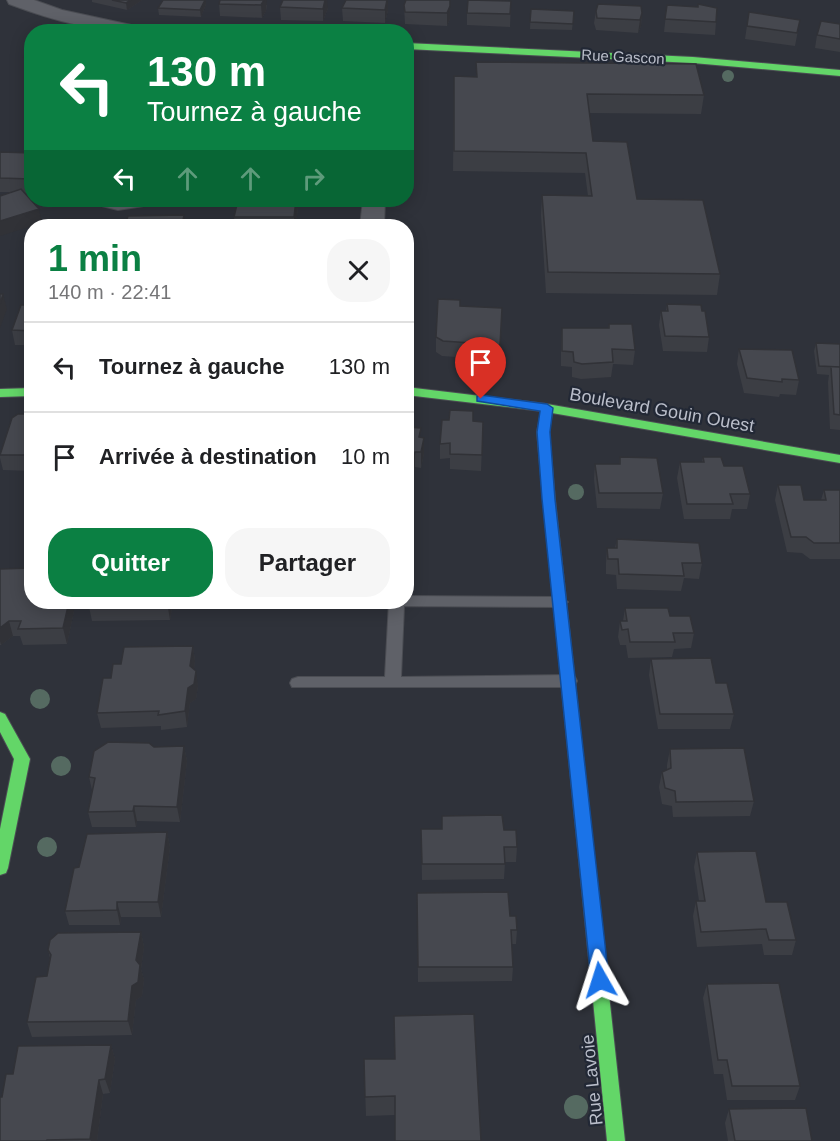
<!DOCTYPE html>
<html lang="fr">
<meta charset="utf-8">
<style>
body{margin:0;font-family:Helvetica,sans-serif;background:#f6f6f6;color:#202124;height:100vh;display:flex;flex-direction:column;font-size:22px;white-space:nowrap}
*{box-sizing:border-box;margin:0}
p{font-size:20px;color:#757577}
.icon{flex:none;width:33px;height:33px;fill:none;stroke:currentColor;stroke-width:2;stroke-linecap:round;stroke-linejoin:round}
.map{position:relative;flex:1;overflow:hidden}
.details{position:absolute;left:24px;top:219px;width:390px;height:390px;display:flex;flex-direction:column;background:#fff;border-radius:24px;box-shadow:0 3px 15px #0003}
.details>*{flex:none}
.banner{position:absolute;left:24px;top:24px;width:390px;height:183px;border-radius:24px;box-shadow:0 3px 15px #0003;background:#0b8043;color:#fff;overflow:hidden}
.pin{position:absolute;display:grid;place-items:center;width:51px;height:51px;color:#fff;margin:-62px -26px;border-radius:50% 50% 50% 0;rotate:-45deg;box-shadow:0 0 6px #0007}
.pin .icon{rotate:45deg}
.me{position:absolute;width:66px;margin:-33px;rotate:354deg;stroke-linejoin:round;filter:drop-shadow(0 0 4px #0008)}
.turn{display:flex;align-items:center;gap:21px;height:126px;padding:0 24px;font-size:27px}
.turn .icon{width:78px;height:78px;stroke-width:2.5}
.turn b{display:block;font-size:42px;line-height:51px}
.lanes{display:flex;align-items:center;height:57px;padding:0 24px;background:#0003;justify-content:center;gap:30px;direction:ltr}
.lanes .off{opacity:.35}
.round{display:grid;place-items:center;flex:none;width:63px;height:63px;border-radius:24px;background:#f6f6f6}
.overview{display:flex;align-items:center;justify-content:space-between;height:102px;padding:0 24px}
h1{font-size:36px;font-weight:700;line-height:45px;color:#0b8043}
.action{display:flex;gap:12px;margin-top:auto;padding:12px 24px}
.action a{flex:1;height:69px;border-radius:24px;background:#0b8043;color:#fff;font-size:24px;font-weight:700;line-height:69px;text-align:center}
.action a+a{background:#f6f6f6;color:#202124}
ul{padding:0;list-style:none}
li{display:flex;align-items:center;gap:18px;height:90px;padding:0 24px;border-top:2px solid #e0e0e0}
li div{flex:1}
li b{display:block;font-size:22px}
li em{font-style:normal}
.map>svg:first-child{display:block}
.lines{fill:none;stroke-linecap:round;stroke-linejoin:round}
.lane-casing{stroke:#4b4d53;stroke-width:2}
.street-casing{stroke:#4b4d53;stroke-width:2}
.fast-casing{stroke:#4b4d53;stroke-width:2}
.lane{fill:#5f6168;fill-rule:evenodd}
.street{fill:#5f6168;fill-rule:evenodd}
.fast{fill:#63d668;fill-rule:evenodd}
.tree{fill:#556a61}
.wall{fill:#3c3e44}
.shaded-wall{fill:#313237}
.building{fill:#46484f;stroke:#313237;stroke-width:1.5}
.route{fill:#1a73e8;stroke:#114b97;stroke-width:1.5}
.labels{text-anchor:middle;stroke-width:4.5;stroke-linejoin:round;paint-order:stroke}
.far-street-label{font-size:15px;fill:#babeca;stroke:#222835}
.street-label{font-size:18px;fill:#babeca;stroke:#222835}
</style>
<div class="map">
<svg width="840" height="1141" viewBox="0 0 840 1141">
<rect width="100%" height="100%" fill="#2f323a"/>
<g class="lines">
<g class="lane-casing">
<path id="lane" d="M406,596L560,597L568,602L560,607L404,606L401,677L569,675L575,677L577,681L575,685L569,687H292L290,683L292,679L298,677H385L389,602H406Z"/>
</g>
<g class="street-casing">
<path id="street" d="M7,0H34L62,10L145,28L147,32C96,32 57,22 9,4Z
M94,200H154L150,205L118,210L98,205Z
M363,200H385L384,226H360Z"/>
</g>
<g class="fast-casing">
<path id="fast" d="M406,43L693,57L840,70V76L693,63L406,49Z
M406,387L547,404L840,455V463L552,413L549,432L555,499L625,1141H607L543,499L537,432L541,411L406,395Z
M32,388V396L0,397V389Z
M0,712L5,714L30,759L8,868L6,873L0,875V829L14,759L0,732Z"/>
</g>
<use href="#lane" class="lane"/>
<use href="#street" class="street"/>
<use href="#fast" class="fast"/>
</g>
<g class="tree">
<circle cx="728" cy="76" r="6"/>
<circle cx="576" cy="492" r="8"/>
<circle cx="40" cy="699" r="10"/>
<circle cx="61" cy="766" r="10"/>
<circle cx="47" cy="847" r="10"/>
<circle cx="576" cy="1107" r="12"/>
</g>
<path class="wall" d="M92,0H142L127,10L92,2Z
M511,1L510,27L467,25V13Z
M206,4L201,17L159,15L158,8Z
M219,4L267,5L266,11L262,18L220,16Z
M404,5L450,6V19L447,26L405,24Z
M667,5L698,7L716,22L715,35L664,32Z
M280,7L328,8L323,21L281,20Z
M342,8L388,10L385,23L343,21Z
M531,9L574,11L572,30L530,29Z
M596,11L642,13L641,26L638,33L596,30L594,23Z
M749,12L800,20L795,46L745,39Z
M840,24V52L815,48L817,35Z
M32,46V72L26,71L24,57Z
M476,62L704,95L701,114L589,113L593,141L637,199L720,274L717,295L546,293L541,215L542,195L588,196L585,173L453,171L454,76L476,77Z
M0,152L32,153V193H24L42,223L11,192H0Z
M238,200H298V207L296,226H235L234,217Z
M667,304L709,337L707,352L663,351L659,325L661,311H666Z
M32,305V345H15L12,330Z
M502,308L500,360L442,356L436,352V337Z
M609,324L635,350L633,365L613,364L611,377L581,379L572,377V367L561,366V343L562,328H608Z
M816,343L840,344V430L830,429L828,382L829,375L817,374L814,351Z
M739,349L799,380L796,395L780,394L779,397L744,393L737,364Z
M32,414V471L3,470L0,458V453Z
M473,421L483,422L481,471L450,469V458L440,459V444Z
M406,427L421,438L424,453L421,468L415,467L413,476L406,475Z
M620,457L663,493L660,509L597,508L594,479L595,464H619Z
M703,457L724,466L750,494L747,509H732L730,519H684L677,478L680,462H702Z
M778,485L804,500H821L824,490H840V559H810L802,553L787,552L775,500Z
M617,539L702,563L699,579L684,578L681,591L617,589L616,575L606,574V563L607,548H615Z
M0,569L74,611L67,644L23,645L20,636H13L1,645H0Z
M88,602H173L170,620L92,621Z
M625,608L670,616L694,633L691,648L674,649L672,657L628,658L626,645H620L618,637L620,621H623Z
M193,646L195,661L194,669L198,686L196,699L190,703L187,727L161,730V726L101,728L97,713L111,678L121,664Z
M651,659L716,683L734,714L730,729H658L649,675Z
M184,746L187,761L180,822L137,821L136,827H92L88,812L92,790L89,777L154,747Z
M670,749L754,801L750,816L673,817L672,806L662,804L659,787L662,772L667,770V765Z
M421,829L517,847L516,862H505L504,879L422,880Z
M167,832L170,847L161,917H121L120,925H69L65,911L79,867Z
M697,852L766,902L796,940L792,955H764L762,944L697,947L693,916L696,901H699L694,867Z
M417,893L510,916L517,930L516,944H512L513,967L512,981L418,982Z
M141,932L144,947L141,969L144,980L142,996L136,1000L132,1035L32,1037L27,1022L47,976L50,958L48,950Z
M707,984L800,1086L795,1100H727L723,1074H714L703,998Z
M111,1045L115,1059L110,1093L103,1094L97,1141H0L2,1097L13,1074Z
M364,1059L481,1141L395,1115L366,1116Z
M729,1109L812,1141H728L725,1123Z"/>
<path class="shaded-wall" d="M131,0H142L127,10L126,3Z
M205,0H206V4L201,17L200,10Z
M264,0H267L266,11L262,18L261,5Z
M325,0H327L328,8L323,21V9Z
M387,0H388V10L385,23V10Z
M450,6V19L447,26V13Z
M642,13L641,26L638,33L640,20Z
M296,200H298V207L296,226H295L294,217Z
M39,209L42,223L0,236V221Z
M184,215L186,226H182Z
M3,294L7,309L0,328V304Z
M424,438V453L421,468V452Z
M415,452V467L413,476V460Z
M69,602H72L74,611L67,644L63,628Z
M167,602H173L170,620Z
M9,621L13,636L1,645L0,641V628Z
M193,646L195,661L193,682L190,666Z
M196,671L198,686L196,699L190,703L187,727L185,711L188,688Z
M184,746L187,761L180,822L177,807Z
M134,806L137,821L136,827L133,811Z
M167,832L170,847L161,917L158,902Z
M117,902L121,917L120,925L117,910Z
M141,932L144,947L141,969L144,980L142,996L136,1000L132,1035L128,1021L132,986Z
M111,1045L115,1059L110,1093L105,1079Z
M99,1080L103,1094L97,1141H91L90,1139Z"/>
<path class="building" d="M112,0H131L126,3Z
M163,0H205L200,10L158,8Z
M220,0H264L261,5L219,4Z
M283,0H325L323,9L280,7Z
M346,0H387L385,10L342,8Z
M406,0H450V6L447,13L405,12L404,5Z
M468,0L511,1L510,14L467,13Z
M598,4L641,6L642,13L640,20L597,18L596,11Z
M698,4L717,8L716,22L665,19L667,5L698,7Z
M531,9L574,11L573,24L530,22Z
M749,12L800,20L797,33L747,26Z
M821,21L840,24V39L817,35Z
M32,46V59L24,57Z
M476,62L696,64L704,95L587,94L593,141L627,142L637,199L703,200L720,274L548,272L542,195L592,196L586,153L454,151V76L477,77Z
M0,152L32,153L31,179L0,178Z
M21,189L39,209L0,221V196Z
M238,200H296L294,217H234Z
M184,215L182,226H125L128,216Z
M67,219L107,222L105,226H51L54,221Z
M0,294H3L0,304Z
M438,299L460,300V306L502,308L500,345L443,341L436,337Z
M667,304L701,305L702,311H705L709,337L665,336L661,311H668Z
M21,305H32V331L12,330Z
M609,324H632L635,350L612,349L613,362L582,364L574,362L573,352L562,351V328H609Z
M816,343L840,344V367L819,366Z
M739,349L792,350L799,380L782,379V382L747,378Z
M831,367H840V415L834,414Z
M450,410L473,411V421L483,422L482,455L450,454V443L440,444L442,420H449Z
M18,414H32V455H0L12,418Z
M406,427L421,428L419,437L424,438L421,452H415L413,460H406Z
M620,457L657,458L663,493H599L595,464H620Z
M703,457H721L724,466H743L750,494H730L733,504H687L680,462H704Z
M778,485H801L804,500H826L824,490H840V543H814L806,537H791Z
M617,539L699,543L702,563H682L684,576L619,574L618,559H608L607,548H617Z
M32,568V602H69L63,628L18,629L21,621H9L0,628V569Z
M625,608H668L670,616H690L694,633H673L675,642H630L628,629L622,630L620,621H627Z
M193,646L190,666L196,671L194,684L188,688L185,711L158,715L159,711L97,713L103,678H111L113,664H121L124,647Z
M711,658L716,683H727L734,714H660L651,659Z
M108,742L149,743L154,747L184,746L177,807L134,806L133,811L88,812L95,778L89,777L94,751Z
M744,748L754,801L676,802L675,791L665,788L662,772L671,768L670,749Z
M502,815L504,830H516L517,847H504L505,864H422L421,829H442V816Z
M167,832L158,902H117V910L65,911L74,868L79,867L87,834Z
M756,851L766,902H787L796,940H769L766,929L701,932L696,901H705L697,852Z
M508,892L510,916H516L517,930H511L513,967H418L417,893Z
M141,932L136,960L140,965L138,982L132,986L128,1021L27,1022L36,977L47,976L51,955L48,950L50,940L58,933Z
M779,983L800,1086H732L727,1060H718L707,984Z
M474,1014L481,1141H395V1096L365,1097L364,1059H395L394,1016Z
M111,1045L105,1079L99,1080L90,1139L47,1140L46,1141H0V1097H2L6,1074H13L18,1046Z
M806,1108L812,1141H735L729,1109Z"/>
<path class="route" d="M481,395L547,404L553,408L550,432L555,499L609,980L606,985L600,988L594,985L591,980L542,499L537,432L540,411L477,401V396Z"/>
<g class="labels">
<g class="far-street-label">
<text transform="translate(623 57) rotate(3)" y="5">Rue Gascon</text>
</g>
<g class="street-label">
<text transform="translate(662 410) rotate(10)" y="6">Boulevard Gouin Ouest</text>
<text transform="translate(592 1080) rotate(-96)" y="6">Rue Lavoie</text>
</g>
</g>
</svg>
<div class="pin" style="left:481px;top:399px;background:#d93025"><svg class="icon" aria-label="arrive" viewBox="0 0 24 24"><path d="M6 21V4h12l-3 4 3 4H6"/></svg></div>
<svg class="me" style="left:600px;top:980px" viewBox="-20 -20 40 40"><path d="M0-17L14 15 0 8-14 15z" fill="#1a73e8" stroke="#fff" stroke-width="4"/></svg>
<div class="banner">
<div class="turn"><svg class="icon" aria-label="left" viewBox="0 0 24 24"><path d="M17 20v-9H6M10 6l-5 5 5 5"/></svg><div><b>130 m</b>Tournez à gauche</div></div>
<div class="lanes"><svg class="icon" aria-label="left" viewBox="0 0 24 24"><path d="M17 20v-9H6M10 6l-5 5 5 5"/></svg><svg class="icon off" aria-label="ahead" viewBox="0 0 24 24"><path d="M12 20V5M6 11l6-6 6 6"/></svg><svg class="icon off" aria-label="ahead" viewBox="0 0 24 24"><path d="M12 20V5M6 11l6-6 6 6"/></svg><svg class="icon off" aria-label="right" viewBox="0 0 24 24"><path d="M7 20v-9h11M14 6l5 5-5 5"/></svg></div>
</div>
<section class="details">
<div class="overview"><div><h1>1 min</h1><p>140 m · 22:41</p></div><a class="round"><svg class="icon" aria-label="close" viewBox="0 0 24 24"><path d="M6 6l12 12M18 6L6 18"/></svg></a></div>
<ul>
<li><svg class="icon" aria-label="left" viewBox="0 0 24 24"><path d="M17 20v-9H6M10 6l-5 5 5 5"/></svg><div><b>Tournez à gauche</b></div><em>130 m</em></li>
<li><svg class="icon" aria-label="arrive" viewBox="0 0 24 24"><path d="M6 21V4h12l-3 4 3 4H6"/></svg><div><b>Arrivée à destination</b></div><em>10 m</em></li>
</ul>
<div class="action"><a>Quitter</a><a>Partager</a></div>
</section>
</div>
